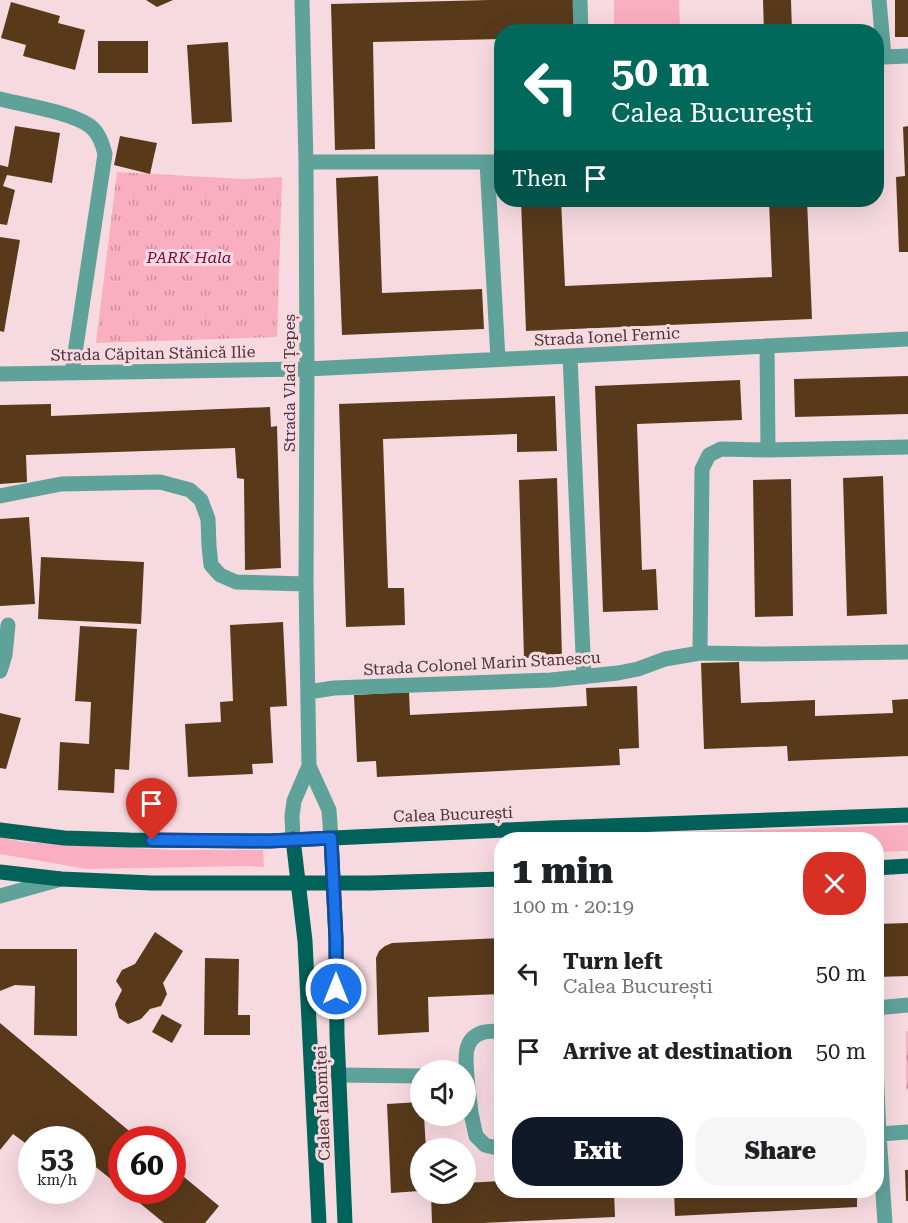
<!DOCTYPE html>
<meta charset="utf-8">
<style>
body{margin:0;font-family:"Roboto Serif",serif;background:#f6f6f6;color:#202124;height:100vh;display:flex;flex-direction:column;font-size:22px;white-space:nowrap}
*{box-sizing:border-box;margin:0}
p{font-size:20px;color:#757577}
.icon{flex:none;width:33px;height:33px;fill:none;stroke:currentColor;stroke-width:2;stroke-linecap:round;stroke-linejoin:round}
.map{position:relative;flex:1;overflow:hidden}
.side{position:absolute;left:494px;top:832px;width:390px;height:366px;display:flex;flex-direction:column;background:#fff;border-radius:24px;box-shadow:0 6px 24px #0002}
.side>*{flex:none}
.top-card{position:absolute;left:494px;top:24px;width:390px;height:183px;border-radius:24px;box-shadow:0 6px 24px #0002;background:#00695c;color:#fff;overflow:hidden}
.buttons{position:absolute;left:410px;top:1060px;display:grid;gap:12px}
.buttons a{display:grid;place-items:center;width:66px;height:66px;border-radius:50%;background:#fff;box-shadow:0 6px 24px #0002;font-size:30px}
.speed{position:absolute;left:18px;top:1126px;display:flex;gap:12px;font-size:30px;font-weight:700;text-align:center}
.speed>*{display:grid;place-content:center;width:78px;height:78px;border-radius:50%;background:#fff;box-shadow:0 6px 24px #0002;line-height:1}
.speed small{font-size:15px;font-weight:400}
.speed .limit{border:9px solid #d22;background:#fff;color:#111}
.pin{position:absolute;display:grid;place-items:center;width:51px;height:51px;color:#fff;margin:-62px -26px;border-radius:50% 50% 50% 0;rotate:-45deg;box-shadow:0 0 6px #0007}
.pin .icon{rotate:45deg}
.me{position:absolute;width:66px;margin:-33px;rotate:0deg;stroke-linejoin:round;filter:drop-shadow(0 0 4px #0008)}
.turn{display:flex;align-items:center;gap:21px;height:126px;padding:0 18px;font-size:27px}
.turn .icon{width:78px;height:78px;stroke-width:2.5}
.turn b{display:block;font-size:42px;line-height:51px}
.then{display:flex;align-items:center;height:57px;padding:0 18px;background:#0003;gap:12px;font-size:22px}
.round{display:grid;place-items:center;flex:none;width:63px;height:63px;border-radius:24px;background:#f6f6f6}
.summary{display:flex;align-items:center;justify-content:space-between;height:102px;padding:0 18px}
h1{font-size:36px;font-weight:800;line-height:45px}
.action{display:flex;gap:12px;margin-top:auto;padding:12px 18px}
.action a{flex:1;height:69px;border-radius:24px;background:#111827;color:#fff;font-size:24px;font-weight:800;line-height:69px;text-align:center}
.action a+a{background:#f6f6f6;color:#202124}
ul{padding:0;list-style:none}
li{display:flex;align-items:center;gap:18px;height:78px;padding:0 18px}
li div{flex:1}
li b{display:block;font-size:22px}
li em{font-style:normal}
.map>svg:first-child{display:block}
.green{fill:#faafc0}
.park{fill:url(#park-tufts)}
.building{fill:#583a1b}
.lines{fill:none;stroke-linecap:round;stroke-linejoin:round}
.minor{stroke:#5fa299;stroke-width:15}
.major{stroke:#006259;stroke-width:15}
.route-casing{stroke:#114b97;stroke-width:15}
.route{stroke:#1a73e8;stroke-width:10}
.labels{text-anchor:middle;stroke-width:6;stroke-linejoin:round;paint-order:stroke}
.park-label{font-size:16px;font-style:italic;fill:#7c0539;stroke:#f7dae0}
.street-label{font-size:16px;fill:#4d3238;stroke:#f7dae0}
</style>
<div class="map">
<svg width="908" height="1223" viewBox="0 0 908 1223">
<defs>
<pattern id="park-tufts" width="24" height="20" patternUnits="userSpaceOnUse" patternTransform="scale(1.5)"><rect width="24" height="20" fill="#faafc0"/><path d="M3 7l-1-3M5 7V3M7 7l1-3M15 17l-1-3M17 17v-4M19 17l1-3" fill="none" stroke="#cd8f9d"/></pattern>
</defs>
<rect width="100%" height="100%" fill="#f7dae0"/>
<path class="green" d="M614,0H679L680,31H614Z
M908,825V851L876,852V840H550L552,837Z
M0,837L22,842L171,850H263L264,867L248,866L87,869L0,854Z"/>
<path class="park" d="M117,172L244,179L282,177L277,337L96,343Z
M906,1031H908V1089H906Z"/>
<path class="building" d="M146,0H173L157,7Z
M489,0H574L575,32H501V39L373,42L375,149L335,150L331,4Z
M763,0H791L792,32H764Z
M895,0H908V37H895Z
M11,2L60,16L58,23L85,30L75,70L23,56L26,45L1,38Z
M98,41H148V73H98Z
M228,42L232,122L192,124L187,45Z
M15,126L60,133L52,183L7,175L3,186L15,190L7,225L0,224V165L8,167Z
M908,126V252H899L896,177L905,176L903,127Z
M120,136L157,143L150,174L114,165Z
M378,176L382,293L482,289L484,329L342,335L336,178Z
M521,200H561L565,286L772,277L769,200H807L812,319L526,331Z
M0,237L20,240L4,332L0,331Z
M908,376V414L795,417L794,379Z
M740,380L742,420L637,424L642,570L656,569L658,610L603,612L595,386Z
M555,396L557,451L517,452V434L383,439L388,588H404L405,625L346,627L339,404Z
M51,404V416L270,407L271,427L277,426L281,568L245,570L244,479L237,478L235,448L26,455L27,482L0,484V405Z
M883,476L887,614L847,616L843,478Z
M557,478L562,657L524,658L519,480Z
M791,479L793,616L755,617L753,480Z
M29,517L35,604L0,606V519Z
M41,557L144,562L141,624L38,619Z
M283,622L287,706L270,707L273,763L252,764L253,774L188,777L185,724L221,722L220,702L233,701L230,625Z
M80,626L137,629L129,770L115,769L114,793L58,790L60,742L89,744L91,702L75,701Z
M739,662L741,703L815,700V716L893,713L892,700L908,699V756L788,761L787,746L704,749L701,663Z
M637,686L639,748L619,749L620,765L377,777L376,761L357,762L354,695L409,692L410,715L587,706L586,688Z
M0,713L21,718L6,769L0,768Z
M908,923V976L876,977V924Z
M155,932L183,951L163,983L167,994L161,1006L150,1009L141,1019L128,1024L119,1018L115,1004L122,990L116,981L122,970L135,964Z
M501,938V994L428,997L429,1032L378,1035L376,958L379,951L385,946L392,943Z
M0,949H77V1036L34,1035L35,986L15,985L0,991Z
M205,958L239,959L238,1015H250V1035H204Z
M162,1014L182,1025L172,1043L152,1032Z
M0,1023L140,1140H122V1188L82,1156V1140H63L51,1131L42,1140H32V1148L13,1134L0,1150Z
M420,1102V1116H424L426,1149H420V1191L391,1193L387,1104Z
M172,1167L219,1206L205,1223H164L125,1191H172Z
M905,1170H908V1201H906Z
M501,1181V1191H614L615,1217L483,1223H432L431,1194H465V1183Z
M674,1191H857V1207L675,1216Z"/>
<g class="lines">
<path class="minor" d="M580,0L581,32
M879,0L884,57L908,56
M0,99C24,105 70,112 90,126C99,133 102,143 105,154L72,373
M306,162H501
M487,162L498,359
M767,346L768,450L908,447
M570,356L584,677
M0,374L307,369L908,339
M0,496L61,484L160,482L190,490L201,500L208,519L209,546L211,565L220,575L236,582L306,584
M700,653L702,469L709,455L721,449L768,450
M0,671L5,655L8,625
M308,692L334,688L551,680L618,673L638,669L665,659L700,653L765,654L908,652
M309,766L329,810L331,838
M293,839L292,816L294,801L309,766L306,584L307,369L306,162L302,0
M0,896L61,879
M876,1008L908,1005
M876,1066L879,1134L876,1135
M338,1075L420,1076
M465,1077H467L471,1113L476,1136L485,1145L501,1149
M467,1077C466,1061 462,1040 481,1033C486,1031 495,1031 501,1031
M885,1223L879,1134L908,1132"/>
<path class="major" d="M0,830L64,838L129,840L269,841L550,828L908,815
M331,838L336,939L337,1035L345,1223
M293,839L305,941L319,1223
M876,868L908,866
M0,872L61,879L152,883H371L501,879"/>
</g>
<g class="lines">
<g class="route-casing">
<path id="route" d="M152,840L269,841L331,838L336,939V989"/>
</g>
<use href="#route" class="route"/>
</g>
<g class="labels">
<g class="park-label">
<text x="189" y="263">PARK Hala</text>
</g>
<g class="street-label">
<text transform="translate(607 336) rotate(-3)" y="6">Strada Ionel Fernic</text>
<text transform="translate(153 353) rotate(-1)" y="6">Strada Căpitan Stănică Ilie</text>
<text transform="translate(289 383) rotate(-90)" y="6">Strada Vlad Țepeș</text>
<text transform="translate(482 663) rotate(-3)" y="6">Strada Colonel Marin Stanescu</text>
<text transform="translate(453 814) rotate(-2)" y="6">Calea București</text>
<text transform="translate(322 1103) rotate(-92)" y="6">Calea Ialomiței</text>
</g>
</g>
</svg>
<div class="buttons">
<a><svg class="icon" aria-label="sound" viewBox="0 0 24 24"><path d="M4 9h4l5-4v14l-5-4H4zM17 9q2 3 0 6"/></svg></a>
<a><svg class="icon" aria-label="layers" viewBox="0 0 24 24"><path d="M12 4l9 5-9 5-9-5zM3 14l9 5 9-5"/></svg></a>
</div>
<div class="speed"><div>53<small>km/h</small></div><div class="limit">60</div></div>
<div class="pin" style="left:152px;top:840px;background:#d93025"><svg class="icon" aria-label="arrive" viewBox="0 0 24 24"><path d="M6 21V4h12l-3 4 3 4H6"/></svg></div>
<svg class="me" style="left:336px;top:989px" viewBox="-20 -20 40 40"><circle r="17" fill="#1a73e8" stroke="#fff" stroke-width="3"/><path d="M0-11L8 9 0 5-8 9z" fill="#fff"/></svg>
<div class="top-card">
<div class="turn"><svg class="icon" aria-label="left" viewBox="0 0 24 24"><path d="M17 20v-9H6M10 6l-5 5 5 5"/></svg><div><b>50 m</b>Calea București</div></div>
<div class="then">Then<svg class="icon" aria-label="arrive" viewBox="0 0 24 24"><path d="M6 21V4h12l-3 4 3 4H6"/></svg></div>
</div>
<section class="side">
<div class="summary"><div><h1>1 min</h1><p>100 m · 20:19</p></div><a class="round" style="background:#d93025;color:#fff"><svg class="icon" aria-label="close" viewBox="0 0 24 24"><path d="M6 6l12 12M18 6L6 18"/></svg></a></div>
<ul>
<li><svg class="icon" aria-label="left" viewBox="0 0 24 24"><path d="M17 20v-9H6M10 6l-5 5 5 5"/></svg><div><b>Turn left</b><p>Calea București</p></div><em>50 m</em></li>
<li><svg class="icon" aria-label="arrive" viewBox="0 0 24 24"><path d="M6 21V4h12l-3 4 3 4H6"/></svg><div><b>Arrive at destination</b></div><em>50 m</em></li>
</ul>
<div class="action"><a>Exit</a><a>Share</a></div>
</section>
</div>
